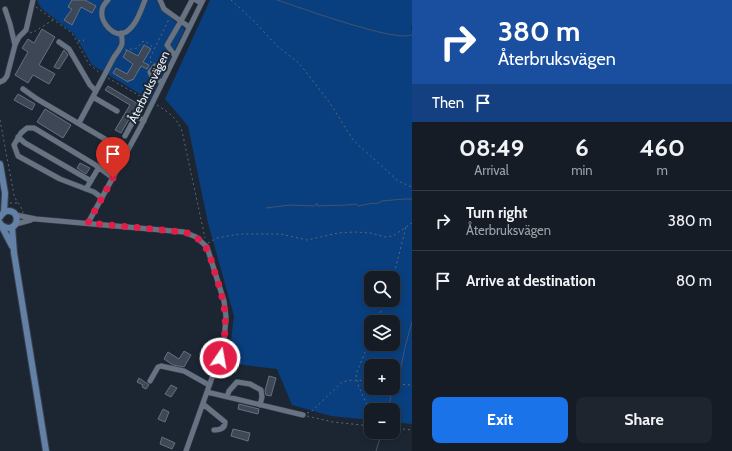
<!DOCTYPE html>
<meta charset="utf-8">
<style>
body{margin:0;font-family:Cabin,sans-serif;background:#1e252e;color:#f1f3f6;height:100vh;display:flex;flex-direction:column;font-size:15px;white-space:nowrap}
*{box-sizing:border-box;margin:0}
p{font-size:13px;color:#9da1a7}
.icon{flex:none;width:22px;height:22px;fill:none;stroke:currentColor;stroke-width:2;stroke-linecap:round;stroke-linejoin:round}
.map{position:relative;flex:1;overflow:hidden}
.details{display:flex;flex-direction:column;background:#151c26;width:320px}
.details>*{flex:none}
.guide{background:#1a4fa0;color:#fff;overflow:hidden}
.controls{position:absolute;left:364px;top:271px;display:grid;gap:8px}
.controls a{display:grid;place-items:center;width:36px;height:36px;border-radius:8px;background:#151c26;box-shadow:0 2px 6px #0003,0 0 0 1px #343a43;font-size:20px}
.pin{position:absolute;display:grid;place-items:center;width:34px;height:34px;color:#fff;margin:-41px -17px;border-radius:50% 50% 50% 0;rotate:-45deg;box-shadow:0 0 4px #0007}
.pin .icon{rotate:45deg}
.me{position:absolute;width:44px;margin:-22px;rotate:12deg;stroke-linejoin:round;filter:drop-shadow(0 0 3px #0008)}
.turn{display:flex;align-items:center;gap:14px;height:84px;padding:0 20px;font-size:18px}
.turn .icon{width:52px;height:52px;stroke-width:2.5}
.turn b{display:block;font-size:28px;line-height:34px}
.then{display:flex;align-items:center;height:38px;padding:0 20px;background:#0003;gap:8px;font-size:15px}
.eta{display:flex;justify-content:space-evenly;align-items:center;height:68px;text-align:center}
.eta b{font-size:24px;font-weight:700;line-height:28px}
.button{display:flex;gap:8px;margin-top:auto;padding:8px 20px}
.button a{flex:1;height:46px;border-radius:8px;background:#1a73e8;color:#fff;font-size:16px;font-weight:700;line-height:46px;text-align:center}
.button a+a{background:#1e252e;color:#f1f3f6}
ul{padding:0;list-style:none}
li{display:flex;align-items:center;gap:12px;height:60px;padding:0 20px;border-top:1px solid #343a43}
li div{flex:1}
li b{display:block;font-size:15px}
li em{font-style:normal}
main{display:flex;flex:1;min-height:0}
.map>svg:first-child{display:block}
.green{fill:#093f7e;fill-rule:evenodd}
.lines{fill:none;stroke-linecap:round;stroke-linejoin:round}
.stream{stroke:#46526d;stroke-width:1}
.building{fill:#3d4756;stroke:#657180}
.minor-casing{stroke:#39414b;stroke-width:6}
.major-casing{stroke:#39414b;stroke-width:8}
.path{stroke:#5e6772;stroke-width:1;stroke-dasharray:2 3;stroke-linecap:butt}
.minor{stroke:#677382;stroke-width:5}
.major{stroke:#6380a7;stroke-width:6}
.route{stroke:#e11d48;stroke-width:7;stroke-dasharray:0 12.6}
.labels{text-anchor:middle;stroke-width:4;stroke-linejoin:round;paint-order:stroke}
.street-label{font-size:12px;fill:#ebf1fa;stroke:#1c2633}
</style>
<main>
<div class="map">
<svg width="412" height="451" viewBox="0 0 412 451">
<rect width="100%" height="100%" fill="#1c2633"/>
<path class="green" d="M37,0H157L158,4L173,20L185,29L150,100L92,65L74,34L41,8Z
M210,0H412V25L411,28L412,32V424L393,422V410H371V420L331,416L292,405L277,369L228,363L234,316L208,223L188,126L165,99ZM371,278H393V300H371ZM371,322H393V344H371ZM371,366H393V388H371Z"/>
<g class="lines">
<path class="stream" d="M277,0C299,7 396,43 412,35
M266,208L290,205L314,206L317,203V206C330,205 343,206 356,204L358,206L374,203L376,204L382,201L404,199H412
M405,347L412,322
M388,410L391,396L399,376L405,348
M376,451L382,432"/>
</g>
<path class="building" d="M72,0H85L96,6L92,13L81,7L72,25L64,20L72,9L68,7Z
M42,29L55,37L39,65L55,74L49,84L33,75L28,83L15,75L28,52L22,48L28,39L34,43Z
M144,45L151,49L143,62L149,65L147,69L141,66L133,80L132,79L131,81L129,80L128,82L113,73L116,68L127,74L133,64L123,57L127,50L138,56Z
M64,50L68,55L59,69L54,67Z
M108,86L138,104L121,133L115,130L130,105L105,90Z
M18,94L35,104L32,110L14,100Z
M45,109L71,125L63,138L37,122Z
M80,163L90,168L86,174L77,168Z
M184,351L191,355L184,367L173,365L164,359L168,352L179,359Z
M269,376L276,378L271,396L266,395L265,391Z
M139,378L149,385L146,389L142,387L143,385L137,382Z
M171,385L177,388L171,397L165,394Z
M239,404L259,409L258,414L238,409Z
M163,409L169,412L165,422L158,419Z
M233,429L250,433L248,441L231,436Z
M162,437L175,443L172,449L160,444Z"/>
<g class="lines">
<g class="minor-casing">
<path id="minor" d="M108,0C105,3 102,7 102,11C100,22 114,39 126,32C136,26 141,10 145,0
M160,0L164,9L189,27
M196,0L201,3
M5,9L10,24L15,45
M59,42L69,49L90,85L96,91
M175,56L167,45L181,21L192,0
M0,82L4,80L7,76L15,45L19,37L26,30L33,0
M162,82L152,77L150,72L155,66L167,71
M23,89L37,99L127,152
M93,97L117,111
M79,123L114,57C121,47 124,46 121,33
M125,136L136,116L144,121
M18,137L25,143L91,181
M86,189L99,167
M102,198L94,192L60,179L18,156L14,145L21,133L27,128H34L97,166L113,178
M16,215L36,219L184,232L196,237L207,247L224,301L226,317L224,341L219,358L186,451
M88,223L141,126L203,0
M16,224L31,220
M150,381L158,367L161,366L184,371L209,385
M207,392L303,415
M227,397L229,391L237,382L250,384L261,390L262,397L260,405
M203,404L225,422C225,428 220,430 214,430"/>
</g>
<g class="major-casing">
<path id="major" d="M0,164L5,193L4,212
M0,217C2,214 4,211 8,211C22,210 18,235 3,226
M0,223L12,246
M12,227L14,253L46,451"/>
</g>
<path class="path" d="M231,0L253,20L277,46L299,63L330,103L353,140L398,181L412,187
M36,7L72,33L89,64L100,73
M30,32L32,33L53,20
M78,41H83L86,38
M125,50L137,48L142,42L145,41L154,48
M151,63L150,58L169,19
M108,78L149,101
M157,105C168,112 177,118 182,131L205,238
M0,120L14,195C16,202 22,206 23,213
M10,203H17
M208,243L217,238L239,234H281L307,240L338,233L355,232L371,233L385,237L393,236L412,223
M393,278L406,227
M377,322L385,300
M371,338L356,374C357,390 369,403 371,418
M393,384L412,385
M307,413L311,412L342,382L352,380L371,381
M307,416L333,422L371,426
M393,428L412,430"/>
<use href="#minor" class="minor"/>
<use href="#major" class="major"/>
</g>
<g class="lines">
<path class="route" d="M113,178L88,223L184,232C207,239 209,253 215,273C226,306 229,324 220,358"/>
</g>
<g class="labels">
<g class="street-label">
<text transform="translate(149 87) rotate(-64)" y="4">Återbruksvägen</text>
</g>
</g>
</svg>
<div class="controls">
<a><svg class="icon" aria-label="search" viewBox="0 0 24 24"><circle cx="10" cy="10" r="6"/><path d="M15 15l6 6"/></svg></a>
<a><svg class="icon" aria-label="layers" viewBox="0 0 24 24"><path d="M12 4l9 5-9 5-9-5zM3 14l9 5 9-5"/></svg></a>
<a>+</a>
<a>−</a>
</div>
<div class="pin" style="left:113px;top:178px;background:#d93025"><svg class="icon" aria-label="arrive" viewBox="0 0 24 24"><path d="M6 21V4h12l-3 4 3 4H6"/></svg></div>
<svg class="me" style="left:220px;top:358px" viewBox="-20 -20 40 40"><circle r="17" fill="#e11d48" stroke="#fff" stroke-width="3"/><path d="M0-11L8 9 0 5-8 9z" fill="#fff"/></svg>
</div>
<section class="details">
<div class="guide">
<div class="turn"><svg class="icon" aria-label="right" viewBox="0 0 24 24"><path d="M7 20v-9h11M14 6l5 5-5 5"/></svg><div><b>380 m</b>Återbruksvägen</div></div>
<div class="then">Then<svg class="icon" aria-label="arrive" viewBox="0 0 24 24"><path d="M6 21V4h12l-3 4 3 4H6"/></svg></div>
</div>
<div class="eta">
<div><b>08:49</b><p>Arrival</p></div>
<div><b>6</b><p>min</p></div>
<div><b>460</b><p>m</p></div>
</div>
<ul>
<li><svg class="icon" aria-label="right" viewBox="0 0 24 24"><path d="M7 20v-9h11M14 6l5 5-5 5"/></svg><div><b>Turn right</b><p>Återbruksvägen</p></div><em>380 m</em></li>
<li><svg class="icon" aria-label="arrive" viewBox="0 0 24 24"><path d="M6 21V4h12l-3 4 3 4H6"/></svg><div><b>Arrive at destination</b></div><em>80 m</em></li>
</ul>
<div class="button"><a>Exit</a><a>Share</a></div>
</section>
</main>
